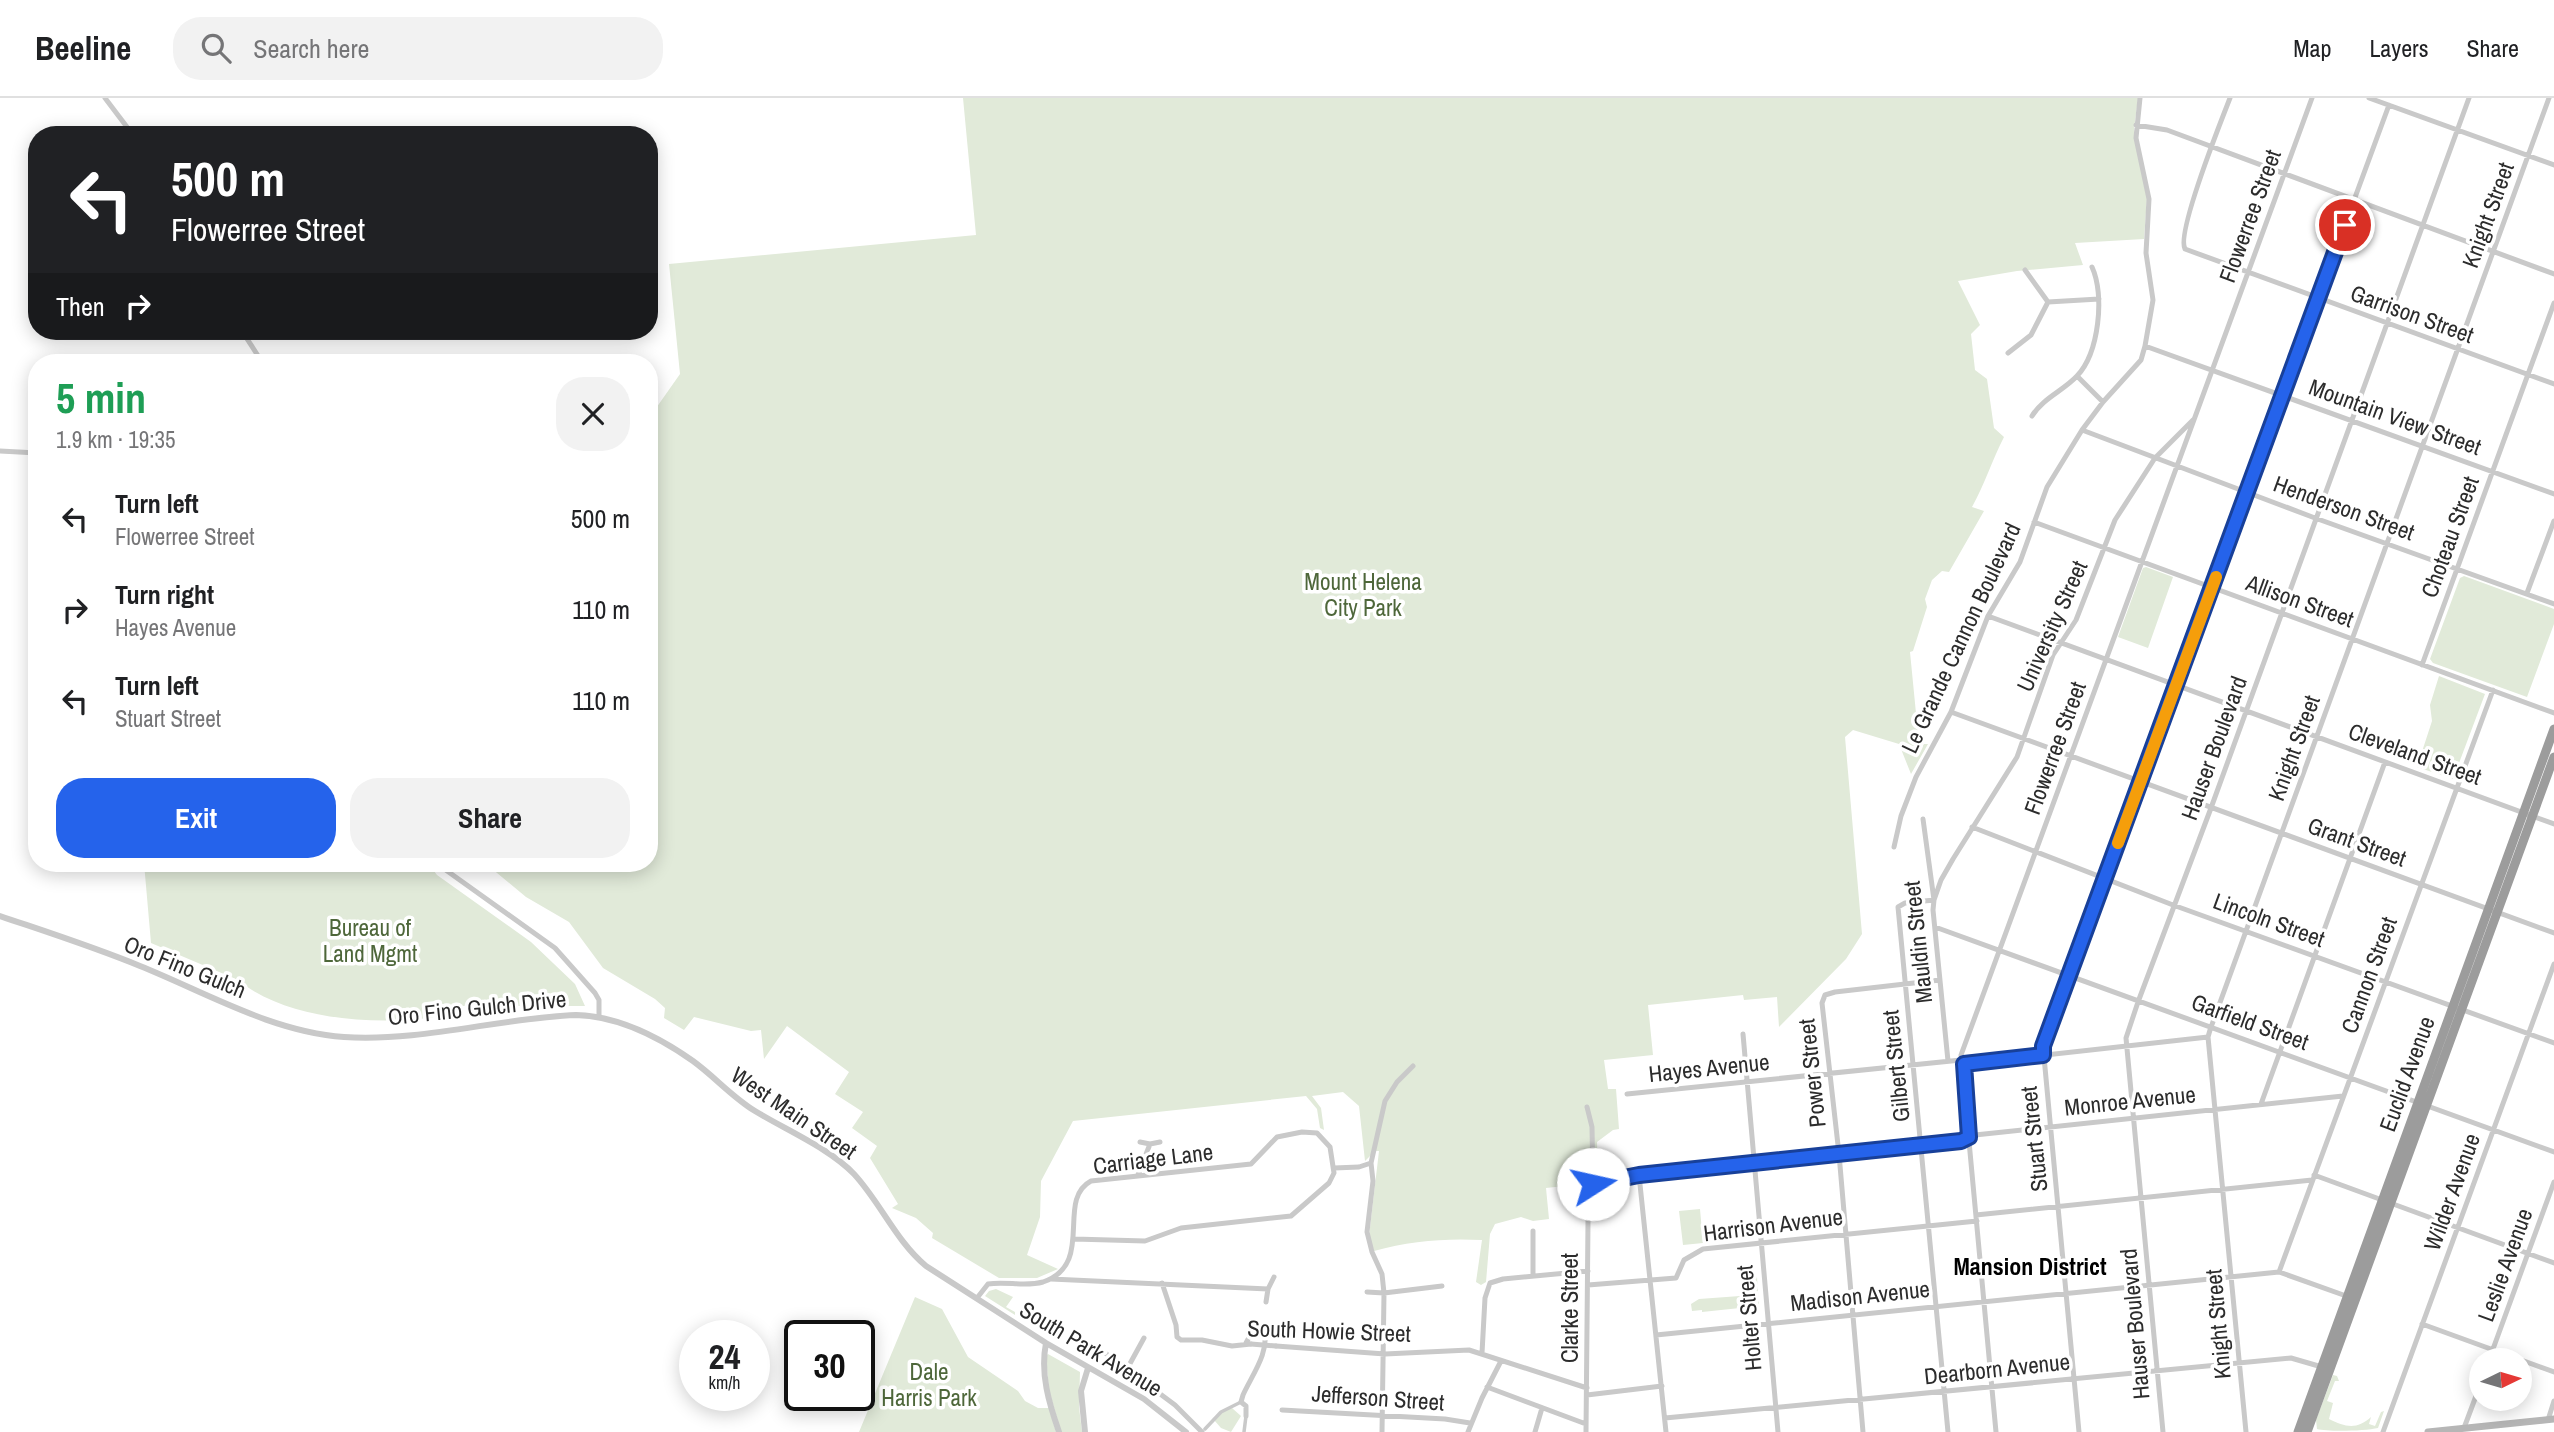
<!DOCTYPE html>
<meta charset="utf-8">
<style>
body{margin:0;font-family:"Archivo Narrow",sans-serif;background:#f2f2f2;color:#202124;height:100vh;display:flex;flex-direction:column;font-size:26px;white-space:nowrap}
*{box-sizing:border-box;margin:0}
p{font-size:23px;color:#757577}
.icon{flex:none;width:38px;height:38px;fill:none;stroke:currentColor;stroke-width:2;stroke-linecap:round;stroke-linejoin:round}
.map{position:relative;flex:1;overflow:hidden}
.drawer{position:absolute;left:28px;top:256px;width:630px;height:518px;display:flex;flex-direction:column;background:#fff;border-radius:28px;box-shadow:0 4px 18px #0003}
.drawer>*{flex:none}
.guide{position:absolute;left:28px;top:28px;width:630px;height:214px;border-radius:28px;box-shadow:0 4px 18px #0003;background:#202124;color:#fff;overflow:hidden}
.needle{width:46px;rotate:85deg}
.tools{position:absolute;left:2469px;top:1250px;display:grid;gap:14px}
.tools a{display:grid;place-items:center;width:63px;height:63px;border-radius:50%;background:#fff;box-shadow:0 4px 18px #0003;font-size:35px}
.speed{position:absolute;left:679px;top:1222px;display:flex;gap:14px;font-size:35px;font-weight:700;text-align:center}
.speed>*{display:grid;place-content:center;width:91px;height:91px;border-radius:50%;background:#fff;box-shadow:0 4px 18px #0003;line-height:1}
.speed small{font-size:18px;font-weight:400}
.speed .limit{border:4px solid #111;border-radius:10px;background:#fff;color:#111}
.pin{position:absolute;display:grid;place-items:center;width:60px;height:60px;color:#fff;margin:-30px;border:4px solid #fff;border-radius:50%;box-shadow:0 2px 7px #0007}
.me{position:absolute;width:77px;margin:-38px;rotate:80deg;stroke-linejoin:round;filter:drop-shadow(0 0 5px #0008)}
.turn{display:flex;align-items:center;gap:24px;height:147px;padding:0 28px;font-size:32px}
.turn .icon{width:91px;height:91px;stroke-width:2.5}
.turn b{display:block;font-size:49px;line-height:60px}
.then{display:flex;align-items:center;height:66px;padding:0 28px;background:#0003;gap:14px;font-size:26px}
.round{display:grid;place-items:center;flex:none;width:74px;height:74px;border-radius:28px;background:#f2f2f2}
.overview{display:flex;align-items:center;justify-content:space-between;height:119px;padding:0 28px}
h1{font-size:42px;font-weight:700;line-height:52px;color:#1e9e55}
.cta{display:flex;gap:14px;margin-top:auto;padding:14px 28px}
.cta a{flex:1;height:80px;border-radius:28px;background:#2563eb;color:#fff;font-size:28px;font-weight:700;line-height:80px;text-align:center}
.cta a+a{background:#f2f2f2;color:#202124}
ul{padding:0;list-style:none}
li{display:flex;align-items:center;gap:21px;height:91px;padding:0 28px}
li div{flex:1}
li b{display:block;font-size:26px}
li em{font-style:normal}
header{display:flex;align-items:center;gap:42px;box-sizing:border-box;height:98px;padding:0 35px;background:#fff;border-bottom:2px solid #e0e0e0}
header strong{font-size:33px}
nav{display:flex;gap:38px;margin-inline-start:auto;font-size:24px}
.search{width:490px;height:63px;background:#f2f2f2;display:flex;align-items:center;gap:18px;box-sizing:border-box;padding:0 24px;border-radius:28px;color:#757577;font-size:26px}
.map>svg:first-child{display:block}
.green{fill:#e1ead9}
.lines{fill:none;stroke-linecap:round;stroke-linejoin:round}
.pedestrian{stroke:#c9c9c9;stroke-width:3.5}
.minor{stroke:#c9c9c9;stroke-width:5}
.tertiary{stroke:#c9c9c9;stroke-width:6}
.secondary{stroke:#b6b6b6;stroke-width:7}
.trunk{stroke:#9c9c9c;stroke-width:9}
.minor-bridge{stroke:#c9c9c9;stroke-width:5}
.route-casing{stroke:#184099;stroke-width:18}
.route{stroke:#2563eb;stroke-width:12}
.slow{stroke:#f59e0b;stroke-width:12}
.labels{text-anchor:middle;stroke-width:7;stroke-linejoin:round;paint-order:stroke}
.street-label{font-size:23px;fill:#2c2c2c;stroke:#fff}
.park-label{font-size:23px;fill:#4e673a;stroke:#fff}
.neighbourhood-label{font-size:24px;font-weight:bold;fill:#000;stroke:#fff}
</style>
<header>
<strong>Beeline</strong>
<div class="search"><svg class="icon" aria-label="search" viewBox="0 0 24 24"><circle cx="10" cy="10" r="6"/><path d="M15 15l6 6"/></svg>Search here</div>
<nav><a>Map</a><a>Layers</a><a>Share</a></nav>
</header>
<div class="map">
<svg width="2554" height="1334" viewBox="0 0 2554 1334">
<rect width="100%" height="100%" fill="#fff"/>
<path class="green" d="M963,0H2138L2134,31L2147,100L2144,141L2075,145L2083,167L2017,173L1958,183L1980,227L1971,236L1975,272L1987,281L1994,330L2004,339C1992,362 1985,386 1972,409L1984,413L1949,474L1942,473L1932,482L1925,501L1927,509L1913,553L1910,554L1919,646H1928L1911,676L1899,646L1853,632L1845,639L1862,836L1846,861L1779,929L1777,899L1744,902L1743,897L1648,907L1653,957L1604,962L1608,991H1616L1619,1031L1613,1032L1597,1044L1598,1074L1579,1076L1573,1087L1546,1090L1549,1121L1533,1123L1521,1119L1495,1126L1490,1136L1486,1184L1481,1187L1476,1184L1482,1142C1445,1140 1410,1143 1374,1153L1369,1138L1379,1053H1375L1365,1063L1359,1008L1343,994L1312,998L1321,1010L1324,1032L1320,1030L1317,1011L1306,998L1073,1023L1041,1083L1040,1119L1027,1157L1058,1171L1037,1180H999L932,1140L933,1135L916,1120L892,1110L898,1106L870,1060L877,1048L852,1030L863,1014L835,996L849,974L787,928L764,961L761,932L751,933L694,919L684,932L664,920L665,910L655,901L603,870L569,824L526,799L485,765H649V314L654,313L680,276L669,166L976,137Z
M2146,469L2173,479L2148,550L2118,539L2143,470Z
M2464,478L2554,511V526L2527,599L2433,565L2430,561L2460,480Z
M2439,578L2485,596L2453,681L2417,669L2432,623L2430,607Z
M144,765H428L437,777L531,844L575,886L585,908H458C447,909 440,919 429,920C370,927 285,921 238,882L151,845Z
M1700,1111L1703,1145L1683,1147L1679,1113Z
M1743,1176L1757,1179L1759,1208L1702,1214V1212L1692,1213L1691,1206L1699,1201L1740,1198L1745,1196Z
M996,1191L1013,1199L1006,1209L1015,1214V1217L985,1198L989,1193Z
M915,1199L942,1211L968,1259L1018,1293L1025,1303L1038,1310H1049L1056,1334H859Z
M1048,1256L1080,1274L1079,1309L1082,1334H1061L1049,1292L1046,1258Z
M2333,1277L2337,1278L2339,1283H2335L2327,1303L2333,1305L2329,1321C2345,1329 2357,1332 2371,1319L2369,1326L2375,1328L2381,1314L2384,1313L2378,1330C2365,1333 2328,1334 2317,1331L2316,1322Z
M1232,1310L1241,1318L1231,1334L1221,1330L1214,1322L1221,1314Z"/>
<g class="lines">
<path class="pedestrian" d="M1205,1331L1221,1314L1241,1304
M1244,1334L1246,1318"/>
<path class="minor" d="M105,0L133,37
M2230,0C2221,23 2176,136 2185,151L2554,286
M2369,0L2554,67
M2136,27L2167,32L2554,176
M2048,204L2099,201
M242,233L262,264
M2145,248L2554,396
M2008,255L2031,237L2048,204L2025,172
M2077,278L2103,304
M2032,318C2043,300 2063,293 2077,278C2099,255 2105,197 2092,169
M2082,332L2315,420L2554,506
M0,353L37,355
M2034,424L2554,615
M2527,495L2554,423
M1988,518L2554,726
M2422,567L2554,205
M1951,614L2554,835
M1923,721L1934,802L1933,812L1948,963
M1972,729L2173,807L2554,945
M1894,749L1901,718L1916,679L1951,614L1988,518L2020,464L2047,389L2082,332L2103,304L2141,262L2145,248L2153,202L2146,155L2149,101L2136,40L2140,0
M436,765L555,850L595,895L599,902V918
M1935,829L2554,1054
M1743,936L1778,1334
M1963,966L2208,939
M1627,996L1961,962
M2261,1006L2385,664
M1587,1009L1592,1029L1593,1086
M1140,1044L1150,1046
M1371,1065L1373,1083L1367,1134L1372,1154L1382,1176L1384,1195L1382,1334
M1334,1070L1359,1069L1371,1065L1385,1003L1397,984L1413,968
M1138,1077L1150,1046L1160,1044
M1639,1077L1666,1334
M2314,1077L2554,1165
M1976,1117L2312,1082
M1533,1133V1178
M2279,1174L2493,592
M1051,1181L1268,1191
M1162,1185L1176,1227L1177,1239L1181,1242H1202L1232,1248L1251,1246
M1588,1187L1676,1180L1684,1162L1703,1151L1977,1123
M1367,1194L1384,1195L1442,1188
M977,1200L988,1186C1006,1183 1025,1189 1043,1184C1096,1166 1055,1102 1091,1083L1251,1066L1277,1039L1302,1034L1317,1035L1330,1049L1334,1075L1329,1085L1291,1118L1181,1130L1145,1143L1074,1141
M1266,1204L1268,1191L1274,1179
M2422,1226L2554,1274
M1656,1237L2279,1174L2349,1199
M1276,1248L1385,1256L1469,1252L1587,1290
M1101,1252L1175,1307L1202,1334
M1482,1255L1485,1200L1490,1185L1503,1181L1588,1173
M2489,1262L2554,1084
M1127,1271L1144,1240
M1487,1289L1586,1326
M1587,1297L1662,1288
M1282,1312L1445,1321L1470,1325
M1246,1318V1308L1241,1304L1243,1297C1252,1277 1270,1254 1264,1232L1261,1230L1253,1232L1246,1245
M1665,1320L2291,1260L2322,1269
M2548,1322L2554,1303
M2464,1330L2482,1282
M1468,1334L1482,1300L1501,1263
M1535,1334L1542,1310
M1586,1334L1588,1124L1587,1089L1588,1087L1639,1077L1961,1043L1975,1037L2343,998
M1863,1334L1839,1056L1822,905L1825,897L1835,894L1940,882
M1948,1334L1898,809L1905,805L1934,802L1941,782L1953,761L2017,659L2053,557L2076,522L2115,422L2155,360L2193,322
M1996,1334L1961,957L2312,0
M2079,1334L2043,948L2389,7
M2163,1334L2126,940L2138,904L2211,710L2469,0
M2246,1334L2208,939L2210,932L2549,0
M2383,1334L2554,866"/>
<path class="tertiary" d="M0,818C47,834 94,849 140,868C205,894 272,934 344,939C422,944 499,920 576,917C618,918 659,939 693,963C715,979 732,999 755,1013C786,1032 829,1050 854,1076C880,1104 896,1143 926,1168L1046,1245L1144,1301L1186,1334
M1046,1245C1040,1276 1049,1305 1059,1334
M1085,1334L1081,1293L1088,1270"/>
<path class="secondary" d="M2428,1334L2554,1321"/>
<path class="trunk" d="M2298,1334L2554,631
M2307,1334L2554,659"/>
<path class="minor-bridge" d="M1251,1246L1276,1248"/>
</g>
<g class="lines">
<g class="route-casing">
<path id="route" d="M1593,1086L1639,1077L1961,1043L1969,1039L1964,966L2043,957V948L2345,127"/>
</g>
<use href="#route" class="route"/>
<path class="slow" d="M2118,745L2216,479"/>
</g>
<g class="labels">
<g class="street-label">
<text transform="translate(2488 117) rotate(-70)" y="8">Knight Street</text>
<text transform="translate(2250 118) rotate(-70)" y="8">Flowerree Street</text>
<text transform="translate(2412 216) rotate(20)" y="8">Garrison Street</text>
<text transform="translate(2395 319) rotate(20)" y="8">Mountain View Street</text>
<text transform="translate(2344 410) rotate(20)" y="8">Henderson Street</text>
<text transform="translate(2450 439) rotate(-70)" y="8">Choteau Street</text>
<text transform="translate(2300 503) rotate(20)" y="8">Allison Street</text>
<text transform="translate(2052 528) rotate(-66)" y="8">University Street</text>
<text transform="translate(1961 540) rotate(-65)" y="8">Le Grande Cannon Boulevard</text>
<text transform="translate(2055 650) rotate(-70)" y="8">Flowerree Street</text>
<text transform="translate(2214 650) rotate(-70)" y="8">Hauser Boulevard</text>
<text transform="translate(2294 650) rotate(-70)" y="8">Knight Street</text>
<text transform="translate(2415 656) rotate(20)" y="8">Cleveland Street</text>
<text transform="translate(2357 744) rotate(20)" y="8">Grant Street</text>
<text transform="translate(2269 822) rotate(20)" y="8">Lincoln Street</text>
<text transform="translate(1918 844) rotate(-96)" y="8">Mauldin Street</text>
<text transform="translate(185 869) rotate(22)" y="8">Oro Fino Gulch</text>
<text transform="translate(2369 877) rotate(-70)" y="8">Cannon Street</text>
<text transform="translate(477 910) rotate(-6)" y="8">Oro Fino Gulch Drive</text>
<text transform="translate(2250 924) rotate(20)" y="8">Garfield Street</text>
<text transform="translate(1896 968) rotate(-96)" y="8">Gilbert Street</text>
<text transform="translate(1709 970) rotate(-6)" y="8">Hayes Avenue</text>
<text transform="translate(1812 975) rotate(-96)" y="8">Power Street</text>
<text transform="translate(2407 976) rotate(-70)" y="8">Euclid Avenue</text>
<text transform="translate(2130 1003) rotate(-6)" y="8">Monroe Avenue</text>
<text transform="translate(794 1015) rotate(34)" y="8">West Main Street</text>
<text transform="translate(2034 1041) rotate(-96)" y="8">Stuart Street</text>
<text transform="translate(1153 1061) rotate(-7)" y="8">Carriage Lane</text>
<text transform="translate(2452 1094) rotate(-70)" y="8">Wilder Avenue</text>
<text transform="translate(1773 1127) rotate(-7)" y="8">Harrison Avenue</text>
<text transform="translate(2505 1167) rotate(-70)" y="8">Leslie Avenue</text>
<text transform="translate(1860 1198) rotate(-6)" y="8">Madison Avenue</text>
<text transform="translate(1570 1210) rotate(-90)" y="8">Clarke Street</text>
<text transform="translate(1749 1220) rotate(-95)" y="8">Holter Street</text>
<text transform="translate(2135 1226) rotate(-95)" y="8">Hauser Boulevard</text>
<text transform="translate(2218 1226) rotate(-95)" y="8">Knight Street</text>
<text transform="translate(1329 1233) rotate(2)" y="8">South Howie Street</text>
<text transform="translate(1091 1251) rotate(31)" y="8">South Park Avenue</text>
<text transform="translate(1997 1271) rotate(-6)" y="8">Dearborn Avenue</text>
<text transform="translate(1378 1300) rotate(4)" y="8">Jefferson Street</text>
</g>
<g class="park-label">
<text x="1363" y="492">Mount Helena<tspan x="1363" dy="26">City Park</tspan></text>
<text x="370" y="838">Bureau of<tspan x="370" dy="26">Land Mgmt</tspan></text>
<text x="929" y="1282">Dale<tspan x="929" dy="26">Harris Park</tspan></text>
</g>
<g class="neighbourhood-label">
<text x="2030" y="1177">Mansion District</text>
</g>
</g>
</svg>
<div class="tools">
<a><svg class="needle" viewBox="-14 -14 28 28"><path d="M0-13l5 13h-10z" fill="#e53935"/><path d="M0 13l5-13h-10z" fill="#757577"/></svg></a>
</div>
<div class="speed"><div>24<small>km/h</small></div><div class="limit">30</div></div>
<div class="pin" style="left:2345px;top:127px;background:#d93025"><svg class="icon" aria-label="arrive" viewBox="0 0 24 24"><path d="M6 21V4h12l-3 4 3 4H6"/></svg></div>
<svg class="me" style="left:1593px;top:1086px" viewBox="-20 -20 40 40"><circle r="19" fill="#fff"/><path d="M0-13L10 11 0 6-10 11z" fill="#2563eb"/></svg>
<div class="guide">
<div class="turn"><svg class="icon" aria-label="left" viewBox="0 0 24 24"><path d="M17 20v-9H6M10 6l-5 5 5 5"/></svg><div><b>500 m</b>Flowerree Street</div></div>
<div class="then">Then<svg class="icon" aria-label="right" viewBox="0 0 24 24"><path d="M7 20v-9h11M14 6l5 5-5 5"/></svg></div>
</div>
<section class="drawer">
<div class="overview"><div><h1>5 min</h1><p>1.9 km · 19:35</p></div><a class="round"><svg class="icon" aria-label="close" viewBox="0 0 24 24"><path d="M6 6l12 12M18 6L6 18"/></svg></a></div>
<ul>
<li><svg class="icon" aria-label="left" viewBox="0 0 24 24"><path d="M17 20v-9H6M10 6l-5 5 5 5"/></svg><div><b>Turn left</b><p>Flowerree Street</p></div><em>500 m</em></li>
<li><svg class="icon" aria-label="right" viewBox="0 0 24 24"><path d="M7 20v-9h11M14 6l5 5-5 5"/></svg><div><b>Turn right</b><p>Hayes Avenue</p></div><em>110 m</em></li>
<li><svg class="icon" aria-label="left" viewBox="0 0 24 24"><path d="M17 20v-9H6M10 6l-5 5 5 5"/></svg><div><b>Turn left</b><p>Stuart Street</p></div><em>110 m</em></li>
</ul>
<div class="cta"><a>Exit</a><a>Share</a></div>
</section>
</div>
